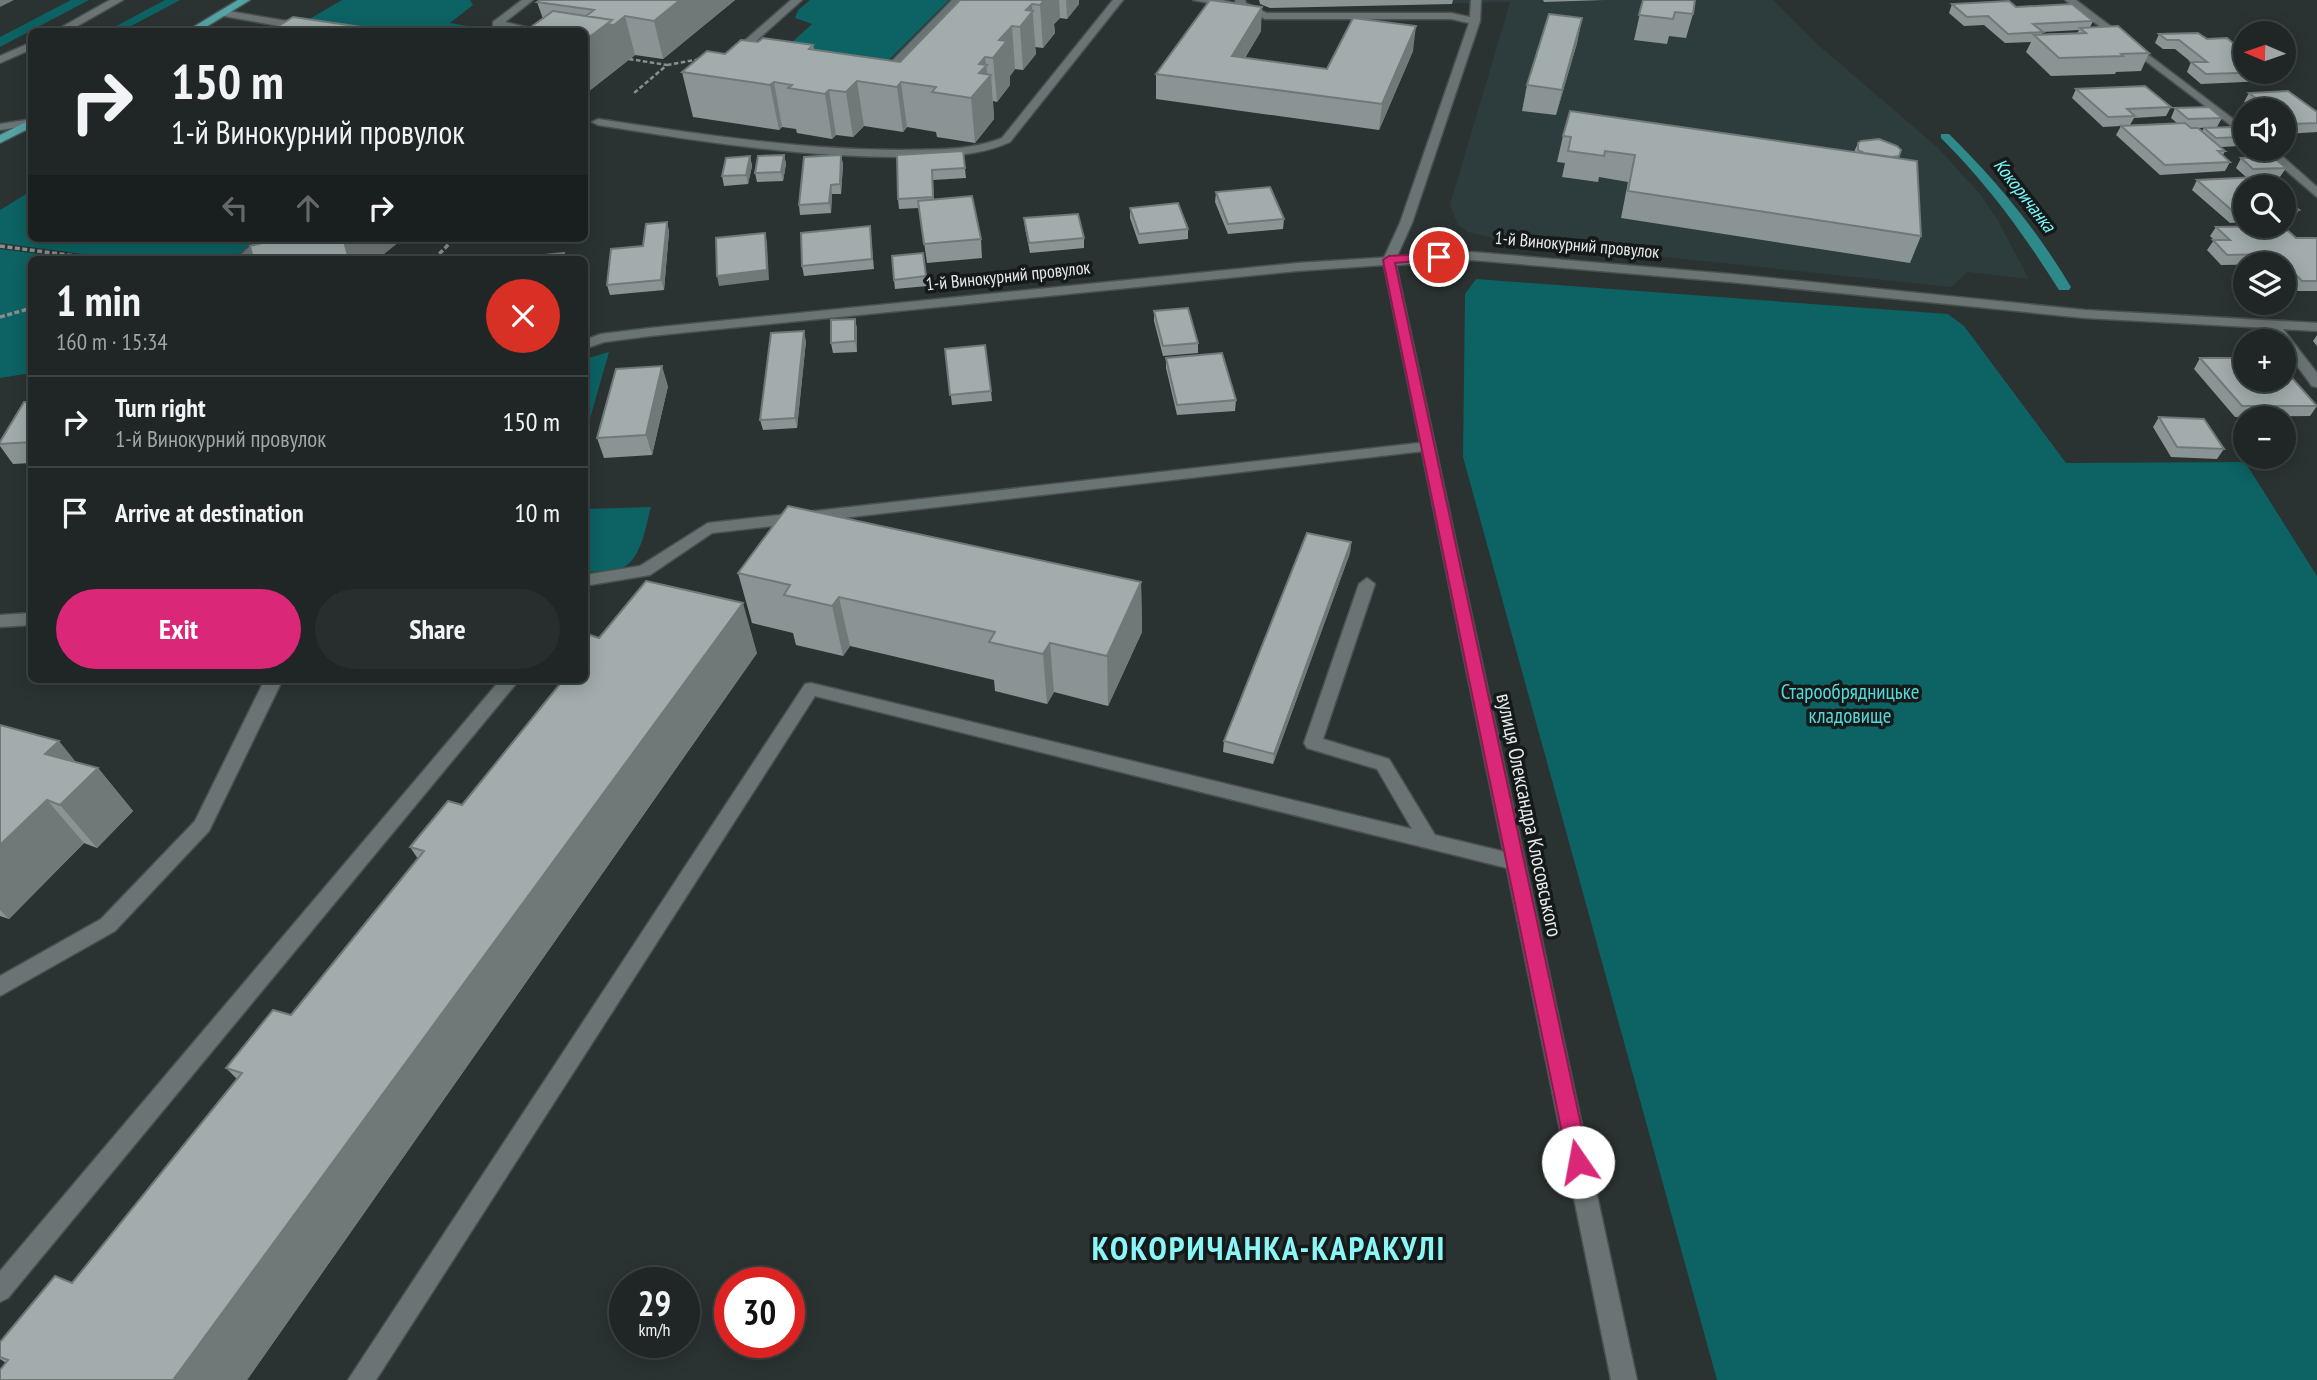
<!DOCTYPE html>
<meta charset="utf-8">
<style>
body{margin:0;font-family:"PT Sans Narrow",sans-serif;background:#282e2e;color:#f1f3f6;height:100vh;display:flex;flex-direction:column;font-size:26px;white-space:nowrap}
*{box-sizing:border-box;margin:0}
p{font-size:23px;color:#a2a5a7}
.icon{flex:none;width:38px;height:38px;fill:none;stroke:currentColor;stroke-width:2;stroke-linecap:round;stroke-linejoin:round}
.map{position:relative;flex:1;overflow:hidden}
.drawer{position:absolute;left:28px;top:256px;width:560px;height:427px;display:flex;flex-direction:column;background:#202626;border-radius:10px;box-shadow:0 4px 18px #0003,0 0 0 2px #3d4343}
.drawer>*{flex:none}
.hud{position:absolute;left:28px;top:28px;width:560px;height:214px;border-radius:10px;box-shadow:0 4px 18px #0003,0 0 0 2px #3d4343;background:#202626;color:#f1f3f6;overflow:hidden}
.needle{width:46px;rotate:272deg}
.buttons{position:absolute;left:2233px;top:21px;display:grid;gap:14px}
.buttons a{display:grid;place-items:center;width:63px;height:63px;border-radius:50%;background:#202626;box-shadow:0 4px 18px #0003,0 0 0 2px #3d4343;font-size:35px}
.speed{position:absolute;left:609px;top:1267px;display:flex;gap:14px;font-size:35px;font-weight:700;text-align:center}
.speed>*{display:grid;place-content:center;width:91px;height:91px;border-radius:50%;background:#202626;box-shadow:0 4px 18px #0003,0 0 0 2px #3d4343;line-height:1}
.speed small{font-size:18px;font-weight:400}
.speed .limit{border:10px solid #d22;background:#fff;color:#111}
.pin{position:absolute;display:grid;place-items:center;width:60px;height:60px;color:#fff;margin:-30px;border:4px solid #fff;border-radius:50%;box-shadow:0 2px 7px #0007}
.me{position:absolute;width:77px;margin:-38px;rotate:348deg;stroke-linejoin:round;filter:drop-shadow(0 0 5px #0008)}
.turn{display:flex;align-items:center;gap:24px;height:147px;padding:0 28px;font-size:32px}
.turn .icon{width:91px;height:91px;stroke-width:2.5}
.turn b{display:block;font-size:49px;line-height:60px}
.lanes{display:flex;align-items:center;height:66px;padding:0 28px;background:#0003;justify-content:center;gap:35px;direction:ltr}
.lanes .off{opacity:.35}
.round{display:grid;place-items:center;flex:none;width:74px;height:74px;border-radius:37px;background:#282e2e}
.headline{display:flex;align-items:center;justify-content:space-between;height:119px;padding:0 28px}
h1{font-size:42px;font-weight:800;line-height:52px}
.cta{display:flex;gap:14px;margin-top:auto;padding:14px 28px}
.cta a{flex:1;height:80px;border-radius:42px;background:#db2777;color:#fff;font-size:28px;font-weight:800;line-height:80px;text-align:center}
.cta a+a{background:#282e2e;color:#f1f3f6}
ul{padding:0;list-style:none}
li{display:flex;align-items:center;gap:21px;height:91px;padding:0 28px;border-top:2px solid #3d4343}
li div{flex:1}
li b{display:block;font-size:26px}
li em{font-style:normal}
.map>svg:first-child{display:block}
.built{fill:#2d3d3d}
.green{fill:#0d6263}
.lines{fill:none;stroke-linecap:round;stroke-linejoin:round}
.stream{fill:#2d898a;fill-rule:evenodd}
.service-casing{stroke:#4a5050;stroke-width:3}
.minor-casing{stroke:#4a5050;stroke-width:3}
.primary-casing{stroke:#4a5050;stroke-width:3}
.path-far1{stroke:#898f8f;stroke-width:2.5;stroke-dasharray:4.5 2.5;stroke-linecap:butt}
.path{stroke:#898f8f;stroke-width:3.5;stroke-dasharray:5 2.5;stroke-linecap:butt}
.service{fill:#6b7474;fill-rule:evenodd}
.minor{fill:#6b7474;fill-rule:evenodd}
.primary{fill:#54a4a5;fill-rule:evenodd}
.wall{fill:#8b9494;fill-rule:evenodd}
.shaded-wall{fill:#717878}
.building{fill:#a2acac;stroke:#717878;stroke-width:2}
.route{fill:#db2777;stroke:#8e194d;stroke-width:2}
.labels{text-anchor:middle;stroke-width:7;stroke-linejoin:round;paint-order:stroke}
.far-street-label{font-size:18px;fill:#e6ebeb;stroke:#161919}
.far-water-label{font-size:19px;font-style:italic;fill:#7afbfc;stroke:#161919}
.park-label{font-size:21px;fill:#54d9da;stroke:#161919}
.street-label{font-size:21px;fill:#e6ebeb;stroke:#161919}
.near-district-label{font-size:33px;font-weight:bold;letter-spacing:2px;fill:#8af6f6;stroke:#161919}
</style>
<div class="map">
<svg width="2317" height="1380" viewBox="0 0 2317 1380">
<rect width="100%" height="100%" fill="#2b3232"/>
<path class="built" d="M1259,0H1773L1817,44L1937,147L1979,193L1997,219L2029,279L1968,272L1951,287L1502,240L1468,232L1458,225L1450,205L1510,2L1270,8Z"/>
<path class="green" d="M71,0H89L0,47V37Z
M165,0H180L122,31H107Z
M342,0H470L473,5L450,23L499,31H370L311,22V18Z
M810,0H949L884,65L789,45L812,24L795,18L798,10Z
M31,191L32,238H259L233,259H120L0,243V210Z
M0,249L78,259H32L31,373L0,378Z
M1476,279L1948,314L1964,326L2066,463L2245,462L2317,576V1380H1717L1463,457L1465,294Z
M609,352L585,436V359Z
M651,507C646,525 642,557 624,567C613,573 596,571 585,572V509Z"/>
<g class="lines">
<path class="stream" d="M1941,134H1949C1996,180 2037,230 2071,287L2069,290H2059C2023,233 1989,186 1941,138Z"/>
<g class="service-casing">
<path id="service" d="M110,0H123L67,32H53Z
M522,0H533L505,22L547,32H522L493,26V22Z
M791,0H802L746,50L750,53L749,55L734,54V50Z
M952,0H963L891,75L876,74V70L884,69Z
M1113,0H1123L1010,142C975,158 937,156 900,157C798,157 698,141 598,125L592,122L598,119C699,134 800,150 902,150C936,149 970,151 1002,138Z
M1193,0H1223L1236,4L1235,0H1245L1246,3L1267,13H1451L1470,17L1471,0H1481L1480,21L1412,223L1394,263H1384L1383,260L1400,223L1469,23L1451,19H1265L1236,4L1231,7Z
M222,10L334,29L339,32H313L218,15L217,13Z
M32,42V49L0,63V56Z
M32,119V125L0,130V124Z
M259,238H273L250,259H236Z
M1428,442L1435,447L1433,450L712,533L650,575L584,586V575L640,566L708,523Z
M1367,578L1375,584L1323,739L1389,759L1435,835L1522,856L1525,862L1522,868L1515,870L815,696L376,1380H348L805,684L811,683L1412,829L1377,769L1307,748L1304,743L1359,584Z
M265,679H283L209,831L115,931L0,996V976L101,919L195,821Z
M501,679H520L8,1298L0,1302V1271Z"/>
</g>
<g class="minor-casing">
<path id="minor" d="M2065,0H2076L2245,128V136Z
M2261,149H2274L2317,187V197Z
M1472,252L1730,274L2085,310L2317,323V331L2283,329L2317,373V387L2312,386L2284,348V341H2278L2269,328L2085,318L1730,282L1472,260L1396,265L1637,1380H1611L1384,265L1297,271L650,336L604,342L584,349V340L601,334L650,328L1297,263Z
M32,613V625L0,627V615Z"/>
</g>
<g class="primary-casing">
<path id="primary" d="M238,0H250L198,32H185Z
M32,119V127L0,143V135Z"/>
</g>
<path class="path-far1" d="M629,59L667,65L634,93
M667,65L701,59"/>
<path class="path" d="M0,246L98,259
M192,259L205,255
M434,259L455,238
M0,317L32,308"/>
<use href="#service" class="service"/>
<use href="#minor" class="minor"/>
<use href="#primary" class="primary"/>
</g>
<path class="wall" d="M735,0L663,59L635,55L584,95V32L543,19L537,2Z
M960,0H1079V4L1067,19L1060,18L1054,24L1055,33L1043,48L1035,47L1036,54L1023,70L1015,69L1010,76V85L997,102L993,101L994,119L975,143L937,137L936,132L907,127L903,132L864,126L853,137L836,135L832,139L797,133L796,129L782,127L779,130L693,117L682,72L725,54L758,42L813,45L814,50L900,62Z
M1259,0H1453L1452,4L1270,8L1260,4Z
M1543,0H1604L1544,2Z
M1643,0L1693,14L1686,38L1669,36L1667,44L1634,40Z
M1952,4L2016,7L2093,21L2090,27L2149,53L2141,71L2116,72L2115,74L2051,76L2026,52L2031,42L2005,43L1984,25L1964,26L1949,13ZM2079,30L2077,33L2042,34L2043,32Z
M1582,18L1577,43L1556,115L1522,111L1527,85Z
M1261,31L1245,58L1327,69L1413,51L1379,130L1156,99V74Z
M2159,34L2207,39L2270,72L2265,81L2201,84L2187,72L2191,62L2175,49H2163L2155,43Z
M2076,89L2171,107L2166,116L2134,118L2130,125L2177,123L2171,118L2175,108L2222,118L2217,127L2198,128L2202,131L2204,128L2245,137L2240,146L2221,147L2225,151L2223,155L2230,162L2225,171L2160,175L2116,135L2121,126L2103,127L2072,98Z
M2249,93L2317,112V132L2285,134L2284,132V110H2254L2244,102Z
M1563,136L1854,152L1858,143L1899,158L1921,236L1910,263L1621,218L1628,182L1599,177L1598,182L1562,177L1565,163L1557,162Z
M963,151L966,178L933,180L934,200L981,239L982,258L927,263L919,208L899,209L898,199L897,155Z
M784,155L786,164L783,181L757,182L755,173Z
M841,155L843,165L841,194H832L831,213L800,215L799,205Z
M750,156L752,166L748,184L724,186L722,176Z
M2241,158L2286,168L2280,177L2261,178L2245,187V222L2230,223L2192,190L2197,180L2247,178L2236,168Z
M1216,192L1284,219L1283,229L1228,234L1215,202Z
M2284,197L2299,210L2293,220H2284Z
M1130,208L1188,229V239L1139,244L1130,218Z
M1024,218L1084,238V248L1030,253L1025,228Z
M667,222L669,232L664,290L610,295L607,285Z
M2216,227L2296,238H2317V291H2296L2284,279V264L2221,265L2207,250L2214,240L2210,236Z
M871,236L874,269L804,276L802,266Z
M923,253L927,286L895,289L894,280Z
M1154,311L1198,343V353L1163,356L1154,321Z
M855,319L857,329V352L833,353L831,343Z
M2317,335V346L2313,341Z
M806,341L797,428L763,430L760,420Z
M945,349L991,391L992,401L952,405Z
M1166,358L1236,400L1235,411L1177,415L1166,368Z
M2200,358L2317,406L2310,416L2235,417L2194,369Z
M668,386L652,455L604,458L597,438Z
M32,402V463L13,464L0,446V442Z
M2159,417L2224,449L2217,459L2171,457L2153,427Z
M1351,542L1350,553L1273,764L1223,752L1224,741Z
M738,573L1141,582L1142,632L1108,706L1054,692L1047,704L995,691L994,680L850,646L843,656L796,645L793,633L752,623Z
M599,638L757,653L247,1380H0L6,1363L0,1359V1342L72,1283L237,1079L226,1068L291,1015L418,859L410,847L462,805L563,680V679H584Z
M0,725L76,762L98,768L133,811L97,848L84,843L9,919L0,916Z"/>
<path class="shaded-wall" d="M0,0H14L0,7Z
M680,0H735L663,59L654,21Z
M1044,0H1059L1060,18L1054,24L1055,33L1043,48L1040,5Z
M1066,0H1079V4L1067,19Z
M1032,4L1036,54L1023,70L1020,27L1026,10Z
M1262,7L1261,31L1231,81L1232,56Z
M625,16L635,55L584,95V41L612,20Z
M1582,18L1577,43L1556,115L1562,90Z
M1012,26L1015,69L1010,76V85L997,102L993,58L999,40Z
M1416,26L1413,51L1379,130L1382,104Z
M361,27L363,32H354Z
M985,57L988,78L991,75L994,119L975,143L971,98L979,64Z
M857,81L864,126L853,137L846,92Z
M774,82L782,127L779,130L770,85Z
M901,82L907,127L903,132L897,87Z
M829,90L836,135L832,139L825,94Z
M784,155L786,164L783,181L781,172Z
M841,155L843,165L841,194L840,184Z
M750,156L752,166L748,184L746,175Z
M831,185L832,194L831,213L829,203Z
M667,222L669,232L664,290L661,280Z
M765,233L767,243L769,280L719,286L717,276Z
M343,238H404L378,259H349Z
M855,319L857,329V352L855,341Z
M804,331L806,341L797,428L795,418Z
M662,366L668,386L652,455L646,435Z
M1351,542L1350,553L1273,764L1274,754Z
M1141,582L1142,632L1108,706L1107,656Z
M839,597L850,646L843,656L832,606Z
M743,603L757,653L247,1380H173Z
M1050,643L1054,692L1047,704L1043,654Z
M59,741L88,777L98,768L133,811L97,848L60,805L45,754Z
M47,800L84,843L9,919L0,910V845Z"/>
<path class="building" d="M540,0H680L654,21L625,16L614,25L607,24L612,20L586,16L594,10L537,2Z
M960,0H1044L1040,5L1032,4L1026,10L1033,11L1020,27L1012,26L999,40L1007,41L993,58L985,57L979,64L987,65L979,73L991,75L971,98L932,92L936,87L901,82L897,87L857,81L846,92L829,90L825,94L788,88L792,85L774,82L770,85L682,72L707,51L725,54L741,40L758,42L763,38L813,45L809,49L900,62Z
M1210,0L1262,7L1232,56L1327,69L1353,18L1416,26L1382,104L1156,74Z
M1643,0H1695L1693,14L1675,12L1673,19L1639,15Z
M2009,1L2016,7L2072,4L2093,21L2033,24L2043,32L2008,34L1988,16L1967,17L1952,4Z
M553,11L612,20L584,41V32H524Z
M1549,14L1582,18L1562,90L1527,85Z
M293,17L361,27L354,32H269Z
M2118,26L2149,53L2121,54L2123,56L2059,58L2034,35L2086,33L2080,28Z
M2198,33L2207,39L2227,38L2245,53V72H2270L2206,74L2191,62H2207L2179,40H2167L2159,34Z
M2145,86L2171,107L2127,109L2135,116L2108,117L2076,89Z
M2288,91L2317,112V123L2291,124L2284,119V110H2272L2249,93Z
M2209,107L2222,118L2188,119L2175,108Z
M1570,111L1917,161L1921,236L1628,191L1635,155L1605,151L1604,156L1568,151L1571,137L1563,136Z
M2185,123L2191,128H2198L2225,151H2218L2230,162L2165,165L2121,126Z
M2233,127L2245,137L2216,138L2204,128Z
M1879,139L1897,146L1901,150L1899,156L1892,157L1864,153L1858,150V143L1861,141Z
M963,151L965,168L932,170L933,197L898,199L897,155Z
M784,155L781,172L755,173L758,156Z
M841,155L840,184L831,185L829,203L799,205L804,157Z
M750,156L746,175L722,176L726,158Z
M2273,157L2286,168L2253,169L2241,158Z
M2259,177L2272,187H2245V213H2235L2197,180Z
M1270,187L1284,219L1228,224L1216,192Z
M972,196L981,239L924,244L918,201Z
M2284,197L2299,210L2284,211Z
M1178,203L1188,229L1139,234L1130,208Z
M1078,214L1084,238L1029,243L1024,218Z
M667,222L661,280L607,285L611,249L643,246L646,224Z
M870,226L872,259L802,266L801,233Z
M2283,226L2296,238H2317V281H2302L2275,254L2227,255L2213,240H2230L2216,227Z
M765,233L767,270L717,276L716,238Z
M280,238H343L349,259H253L250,246L279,239Z
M564,253L563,259H508Z
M923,253L926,276L894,280L892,256Z
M1188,308L1198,343L1163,346L1154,311Z
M855,319V341L831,343V320Z
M804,331L795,418L760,420L771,333Z
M985,345L991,391L950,395L945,349Z
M1222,353L1236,400L1177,405L1166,358Z
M2200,358H2245V380H2284V369L2317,406H2242Z
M662,366L646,435L597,438L616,369Z
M24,402H32V442L0,444V442Z
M2159,417L2204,419L2224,449L2177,447Z
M788,506L1141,582L1107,656L1050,643L1043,654L989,642L995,632L839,597L832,606L784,595L790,585L738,573Z
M1307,533L1351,542L1274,754L1224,741Z
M646,581L743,603L173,1380H0V1370L8,1360L0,1357V1342L55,1276L72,1283L242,1073L226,1068L273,1010L291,1015L424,851L410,847L448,801L462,805L564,679H584V637L587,634L599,638Z
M0,725L59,741L45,754L98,768L60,805L47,800L0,845Z"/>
<path class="route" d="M1439,253L1445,257L1443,259L1395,263L1589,1162L1586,1169L1578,1172L1571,1169L1568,1162L1383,260L1389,256Z"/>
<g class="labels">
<g class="far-street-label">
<text transform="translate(1577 245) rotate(5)" y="6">1-й Винокурний провулок</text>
<text transform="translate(1008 276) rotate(-6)" y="6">1-й Винокурний провулок</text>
</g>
<g class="far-water-label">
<text transform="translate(2025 195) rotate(52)" y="7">Кокоричанка</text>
</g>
<g class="park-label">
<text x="1850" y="699">Старообрядницьке<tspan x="1850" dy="24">кладовище</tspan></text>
</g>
<g class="street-label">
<text transform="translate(1529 815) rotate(78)" y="7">вулиця Олександра Клосовського</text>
</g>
<g class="near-district-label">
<text x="1269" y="1260">КОКОРИЧАНКА-КАРАКУЛІ</text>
</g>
</g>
</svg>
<div class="buttons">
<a><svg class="needle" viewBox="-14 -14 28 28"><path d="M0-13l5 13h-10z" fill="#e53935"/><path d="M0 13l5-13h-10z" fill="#a2a5a7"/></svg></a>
<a><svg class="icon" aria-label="sound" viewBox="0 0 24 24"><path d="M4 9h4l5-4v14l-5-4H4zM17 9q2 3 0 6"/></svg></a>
<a><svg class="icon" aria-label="search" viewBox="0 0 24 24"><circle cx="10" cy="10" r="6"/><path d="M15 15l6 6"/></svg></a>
<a><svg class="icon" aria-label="layers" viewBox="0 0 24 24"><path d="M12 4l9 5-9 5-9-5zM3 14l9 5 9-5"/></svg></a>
<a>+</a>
<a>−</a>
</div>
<div class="speed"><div>29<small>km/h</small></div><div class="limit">30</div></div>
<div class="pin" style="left:1439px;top:257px;background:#d93025"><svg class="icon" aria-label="arrive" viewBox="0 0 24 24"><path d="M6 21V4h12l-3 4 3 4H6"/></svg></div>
<svg class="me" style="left:1578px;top:1162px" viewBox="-20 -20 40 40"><circle r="19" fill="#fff"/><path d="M0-13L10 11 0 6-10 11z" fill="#db2777"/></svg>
<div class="hud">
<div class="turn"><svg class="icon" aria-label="right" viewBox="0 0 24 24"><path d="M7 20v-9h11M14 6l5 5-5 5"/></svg><div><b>150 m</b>1-й Винокурний провулок</div></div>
<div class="lanes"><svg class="icon off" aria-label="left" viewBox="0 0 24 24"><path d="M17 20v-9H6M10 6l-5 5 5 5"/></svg><svg class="icon off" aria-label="ahead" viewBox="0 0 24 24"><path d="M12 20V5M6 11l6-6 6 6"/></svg><svg class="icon" aria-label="right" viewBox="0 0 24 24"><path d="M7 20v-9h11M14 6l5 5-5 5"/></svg></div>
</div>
<section class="drawer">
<div class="headline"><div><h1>1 min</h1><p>160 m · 15:34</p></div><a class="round" style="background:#d93025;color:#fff"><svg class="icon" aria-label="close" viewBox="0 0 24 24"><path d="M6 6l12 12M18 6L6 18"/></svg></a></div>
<ul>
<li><svg class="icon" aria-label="right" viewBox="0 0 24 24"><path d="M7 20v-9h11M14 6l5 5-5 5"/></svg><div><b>Turn right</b><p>1-й Винокурний провулок</p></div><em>150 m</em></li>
<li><svg class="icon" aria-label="arrive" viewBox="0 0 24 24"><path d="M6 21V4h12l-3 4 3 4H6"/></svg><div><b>Arrive at destination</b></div><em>10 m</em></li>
</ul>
<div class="cta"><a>Exit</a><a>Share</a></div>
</section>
</div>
